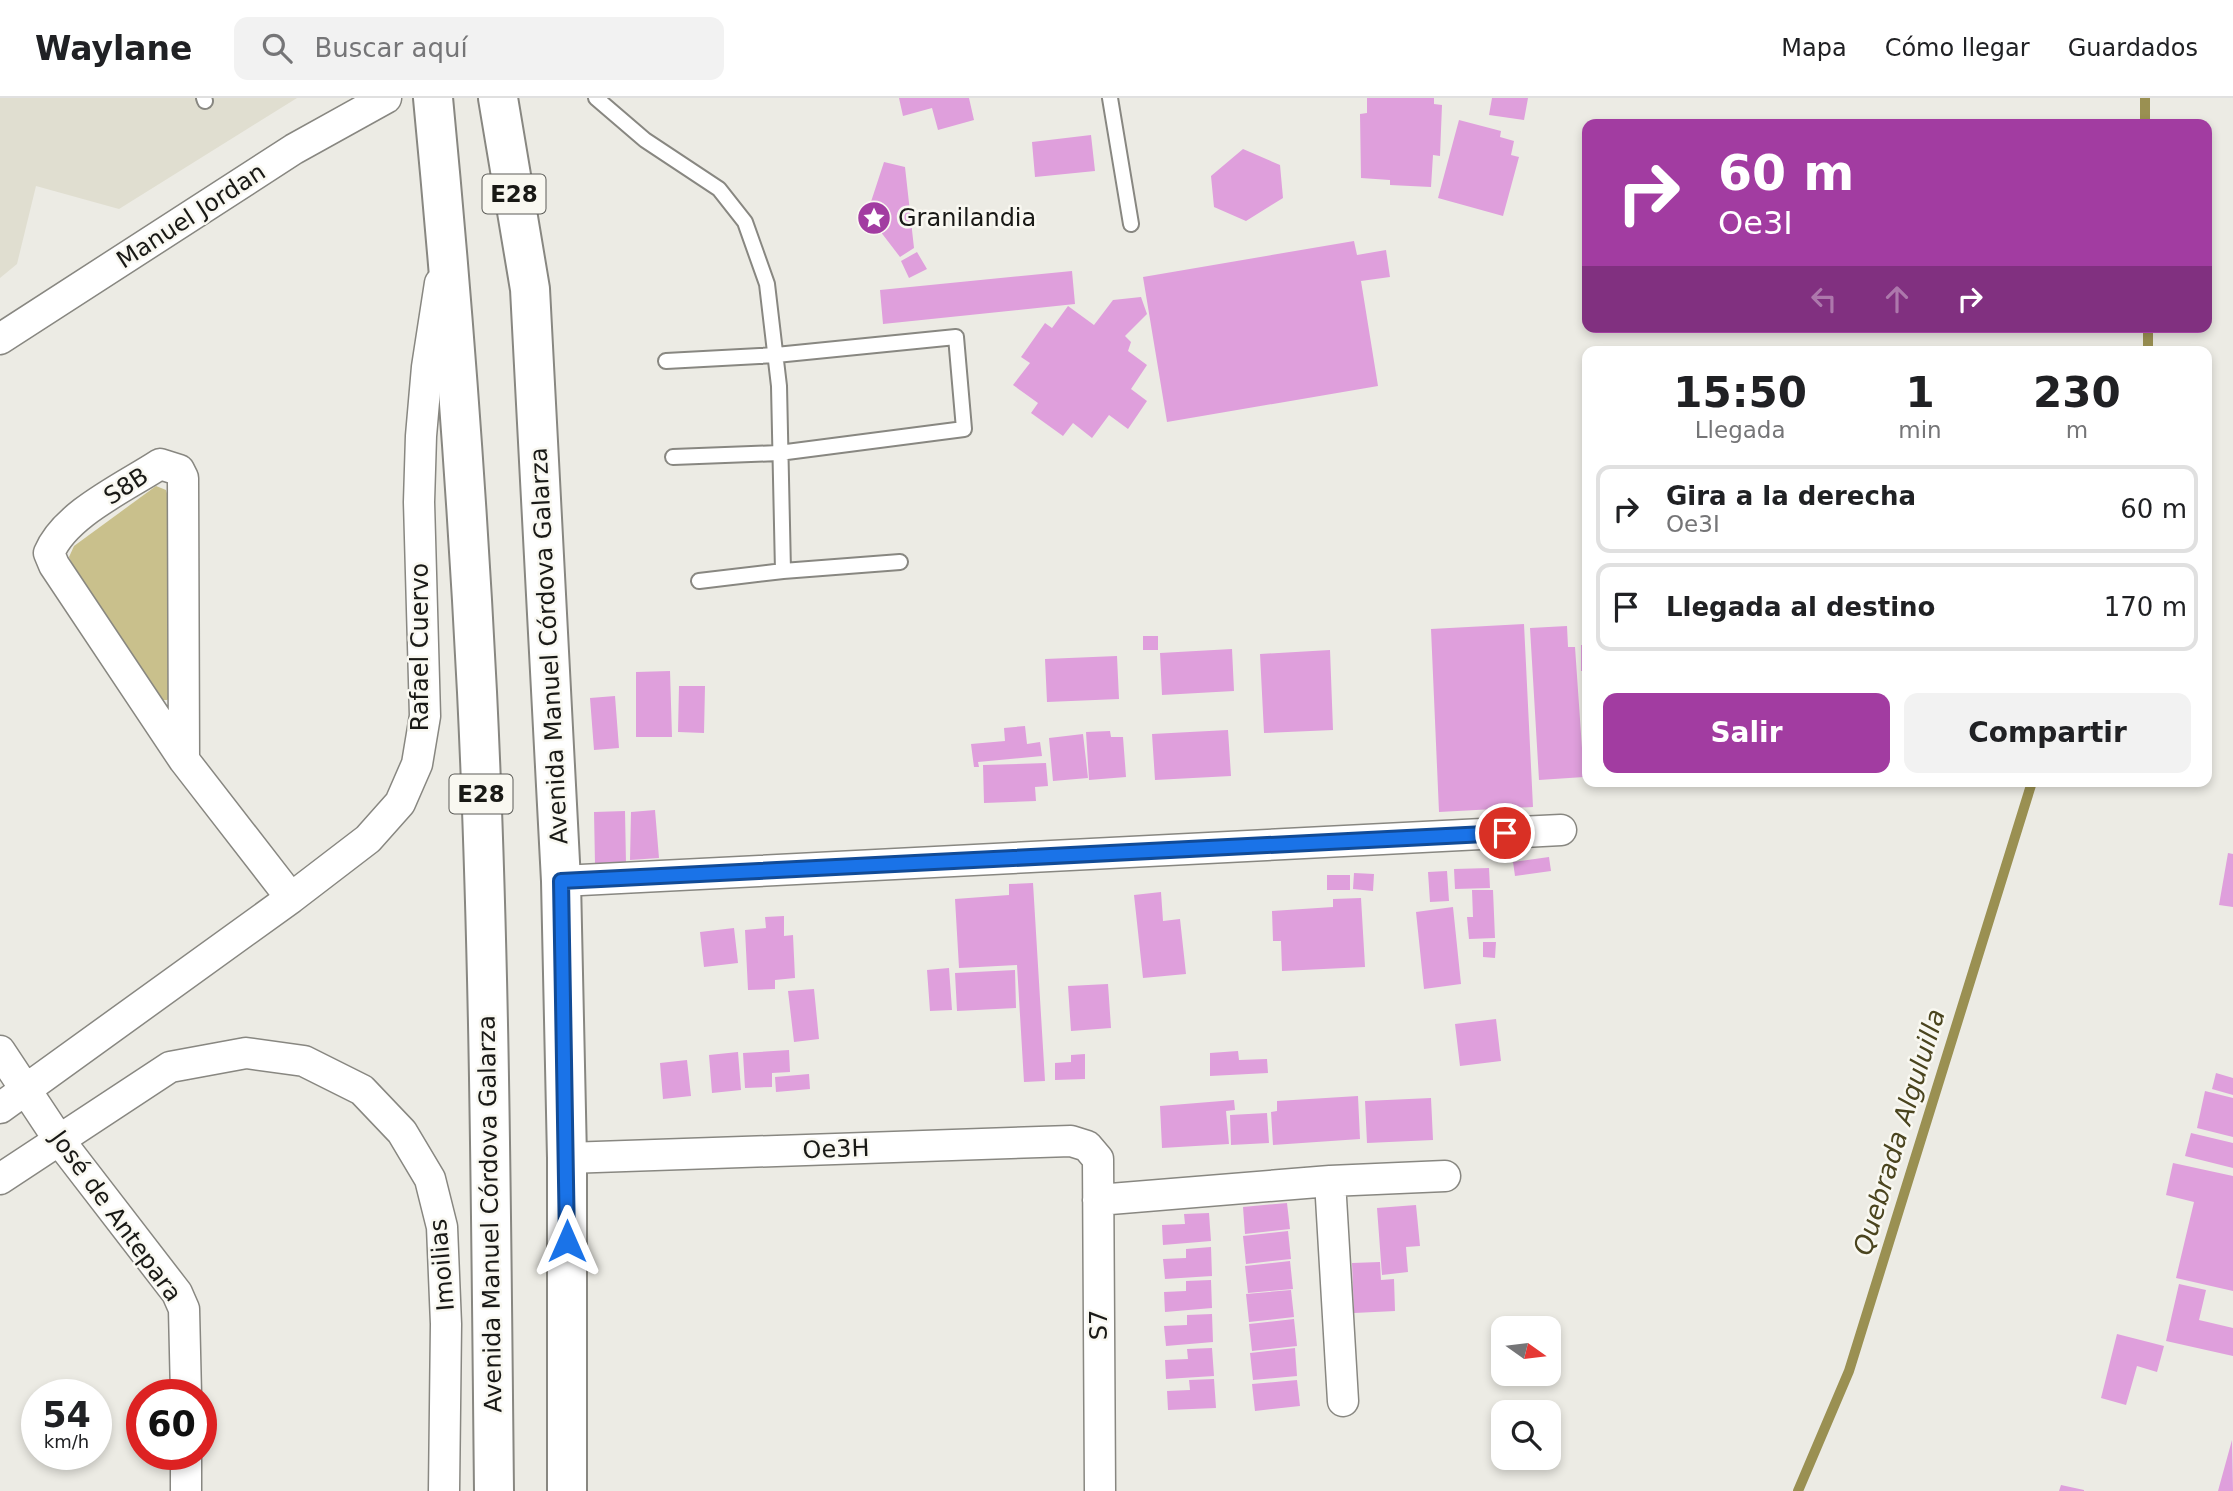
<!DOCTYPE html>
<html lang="es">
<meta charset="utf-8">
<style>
body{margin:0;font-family:"DejaVu Sans",sans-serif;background:#f2f2f2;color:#202124;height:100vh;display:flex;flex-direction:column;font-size:26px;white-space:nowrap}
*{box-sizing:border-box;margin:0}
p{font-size:23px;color:#757577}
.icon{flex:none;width:38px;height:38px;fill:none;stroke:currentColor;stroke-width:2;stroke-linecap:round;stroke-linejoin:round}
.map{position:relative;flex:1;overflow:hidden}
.panel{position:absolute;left:1582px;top:248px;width:630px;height:441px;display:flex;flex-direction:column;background:#fff;border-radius:14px;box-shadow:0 4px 10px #0003}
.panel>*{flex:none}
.hud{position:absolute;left:1582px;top:21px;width:630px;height:214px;border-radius:14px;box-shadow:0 4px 10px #0003;background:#a23ca1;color:#fff;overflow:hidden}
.needle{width:46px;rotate:104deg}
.tools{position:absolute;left:1491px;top:1218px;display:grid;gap:14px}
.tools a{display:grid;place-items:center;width:70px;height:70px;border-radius:14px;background:#fff;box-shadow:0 4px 10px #0003;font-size:35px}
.speed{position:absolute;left:21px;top:1281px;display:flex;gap:14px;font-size:35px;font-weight:700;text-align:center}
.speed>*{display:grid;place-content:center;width:91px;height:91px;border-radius:50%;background:#fff;box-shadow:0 4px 10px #0003;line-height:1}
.speed small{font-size:18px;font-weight:400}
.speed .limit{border:10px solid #d22;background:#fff;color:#111}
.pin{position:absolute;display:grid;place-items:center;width:60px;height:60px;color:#fff;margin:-30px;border:4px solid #fff;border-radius:50%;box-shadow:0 2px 7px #0007}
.me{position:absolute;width:77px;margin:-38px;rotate:0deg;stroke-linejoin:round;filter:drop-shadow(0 0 5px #0008)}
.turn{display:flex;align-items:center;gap:24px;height:147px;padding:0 21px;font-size:32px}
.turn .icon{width:91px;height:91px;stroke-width:2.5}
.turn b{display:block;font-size:49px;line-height:60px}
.lanes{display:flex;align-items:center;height:66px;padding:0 21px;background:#0003;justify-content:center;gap:35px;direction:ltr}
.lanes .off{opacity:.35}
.eta{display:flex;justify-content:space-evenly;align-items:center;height:119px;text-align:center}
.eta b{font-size:42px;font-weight:600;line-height:49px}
.cta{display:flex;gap:14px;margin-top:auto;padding:14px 21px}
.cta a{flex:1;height:80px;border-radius:14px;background:#a23ca1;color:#fff;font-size:28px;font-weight:600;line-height:80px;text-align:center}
.cta a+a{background:#f2f2f2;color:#202124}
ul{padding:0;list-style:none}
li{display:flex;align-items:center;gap:21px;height:88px;margin:0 14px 10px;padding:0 7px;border:4px solid #e0e0e0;border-radius:14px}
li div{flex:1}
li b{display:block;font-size:26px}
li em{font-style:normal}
header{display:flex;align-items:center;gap:42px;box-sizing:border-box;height:98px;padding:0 35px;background:#fff;border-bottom:2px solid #e0e0e0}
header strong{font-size:33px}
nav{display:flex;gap:38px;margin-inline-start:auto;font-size:24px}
.search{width:490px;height:63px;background:#f2f2f2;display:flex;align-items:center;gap:18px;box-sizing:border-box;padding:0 24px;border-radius:14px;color:#757577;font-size:26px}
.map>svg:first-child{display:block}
.built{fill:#e0ded0}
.green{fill:#c9c08c}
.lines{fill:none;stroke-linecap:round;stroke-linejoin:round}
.stream{stroke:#9a9052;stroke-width:10}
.building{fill:#df9fdc}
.lane-casing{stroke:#888781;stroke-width:18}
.street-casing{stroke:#888781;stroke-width:33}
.primary-casing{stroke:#888781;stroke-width:42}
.lane{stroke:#fff;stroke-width:14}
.street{stroke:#fff;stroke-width:30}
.primary{stroke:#fff;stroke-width:38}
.route-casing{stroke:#114b97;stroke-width:18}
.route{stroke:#1a73e8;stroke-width:12}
.labels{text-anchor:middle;stroke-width:5;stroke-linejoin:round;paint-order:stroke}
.shield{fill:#f9f8f1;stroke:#5c5c58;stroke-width:2}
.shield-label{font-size:23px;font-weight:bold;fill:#191916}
.street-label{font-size:24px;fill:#191916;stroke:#f9f8f1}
.poi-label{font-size:24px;fill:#191916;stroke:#f9f8f1;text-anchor:start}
.water-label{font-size:26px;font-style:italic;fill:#4a441e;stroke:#f9f8f1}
</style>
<header>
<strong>Waylane</strong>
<div class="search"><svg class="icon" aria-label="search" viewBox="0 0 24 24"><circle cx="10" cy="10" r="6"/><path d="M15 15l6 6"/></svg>Buscar aquí</div>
<nav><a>Mapa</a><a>Cómo llegar</a><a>Guardados</a></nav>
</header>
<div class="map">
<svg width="2233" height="1393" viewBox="0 0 2233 1393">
<rect width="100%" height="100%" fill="#ecebe4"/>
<path class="built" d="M0,0H297L119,111L36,88L17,166L0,180Z"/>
<path class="green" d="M156,388L166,392L169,402L171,598L167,602H161L76,474L69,459L74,448Z"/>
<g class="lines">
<path class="stream" d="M2145,0V26
M2148,229V254
M1798,1393L1849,1273L2032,684"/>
</g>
<path class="building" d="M899,0H969L974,22L938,32L932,10L903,18Z
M1367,0H1434V6L1442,7L1440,58L1433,57L1431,89L1390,87V82L1361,80L1360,16L1367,15Z
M1492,0H1528L1524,22L1489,17Z
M1459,22L1501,33L1500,39L1514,43L1511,57L1519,59L1503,118L1438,100Z
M1091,37L1095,73L1035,79L1032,44Z
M1243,51L1280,67L1283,100L1246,123L1214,109L1211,78Z
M884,64L905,69L914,150L900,159L867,116Z
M1354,143L1357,157L1386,152L1390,179L1361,183L1378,288L1167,324L1143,179Z
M917,154L927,171L909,180L901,163Z
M1072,173L1075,206L883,226L880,192Z
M1141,199L1147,216L1125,238L1131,244L1128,253L1147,267L1131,291L1147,303L1128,331L1109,317L1092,340L1073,325L1063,338L1031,315L1038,305L1013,287L1030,265L1021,259L1045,225L1052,230L1068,208L1094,227L1113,202Z
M1524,526L1533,709L1439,714L1431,531Z
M1567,528L1568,549H1575L1584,679L1539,682L1530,530Z
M1143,538H1158V552H1143Z
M1581,547H1587V573H1581Z
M1232,551L1234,593L1162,597L1160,555Z
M1330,552L1333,632L1264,635L1260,556Z
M1117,558L1119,601L1047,604L1045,561Z
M670,573L672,639H636V574Z
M679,588H705L704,635L678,634Z
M615,598L619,650L594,652L590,600Z
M1025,628L1027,646L1040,644L1042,658L978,664L979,669H974L971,646L1005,643L1004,630Z
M1228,632L1231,678L1155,682L1152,636Z
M1110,633L1111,639H1123L1126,679L1089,682L1086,634Z
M1083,636L1088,680L1053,683L1049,640Z
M1046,665L1048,688L1035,689L1036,703L984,705L983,667Z
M655,712L659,760L630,762L631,714Z
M625,713L626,766H595L594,714Z
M2228,755L2233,756V809L2219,807Z
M1549,759L1551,773L1515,778L1513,764Z
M1489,770L1490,790L1455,791L1454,771Z
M1447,773L1449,803L1430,804L1428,774Z
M1354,775L1374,776L1373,793L1353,791Z
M1327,777H1350V792H1327Z
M1033,785L1045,983L1024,984L1017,867L959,870L955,801L1009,797V786Z
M1472,792H1493L1495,840L1469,841L1467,819H1473Z
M1161,794L1163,823L1180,821L1186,876L1143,880L1134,797Z
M1361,800L1365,869L1282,873L1281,843H1273L1272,813L1333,809V801Z
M1453,809L1461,886L1424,891L1416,814Z
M784,818V838L793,837L795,880L775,882V891L748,892L745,832L766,830L765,819Z
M734,830L738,865L704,869L700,834Z
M1483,844H1496L1495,860L1483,859Z
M949,870L952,912L930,913L927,872Z
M1015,872L1016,910L957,913L955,875Z
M1108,886L1111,930L1071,933L1068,888Z
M814,891L819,941L794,944L788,893Z
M1496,921L1501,963L1460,968L1455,926Z
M789,952L790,974L772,975V989L745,990L743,955Z
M1238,953L1239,962L1267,961L1268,975L1210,978V955Z
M738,954L741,992L712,995L709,957Z
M1085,956V981L1055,982V965L1071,964V957Z
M687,962L691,998L663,1001L660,965Z
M2216,975L2233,980V997L2212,991Z
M809,976L810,991L776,994L775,979Z
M2205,993L2233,1000V1039L2197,1030Z
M1358,998L1360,1041L1273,1047L1271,1014L1277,1013V1003Z
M1431,1000L1433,1042L1367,1045L1365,1003Z
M1234,1002L1235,1012L1226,1013L1229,1046L1162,1050L1160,1008Z
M1267,1015L1269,1045L1231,1047L1230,1017Z
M2191,1035L2233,1045V1070L2185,1058Z
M2173,1065L2233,1078V1193L2176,1180L2194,1104L2166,1097Z
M1287,1105L1290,1131L1245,1136L1243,1109Z
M1416,1107L1420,1148L1406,1149L1408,1174L1382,1177L1377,1110Z
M1209,1115L1211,1143L1163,1147L1162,1127L1185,1126L1184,1116Z
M1288,1133L1291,1161L1246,1166L1243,1138Z
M1211,1149L1212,1178L1165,1181L1163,1161L1186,1160V1151Z
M1290,1163L1293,1191L1248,1195L1245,1168Z
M1380,1164L1381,1182L1394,1181L1395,1213L1354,1215L1352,1165Z
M1211,1182L1212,1210L1165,1214L1164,1194L1186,1193V1183Z
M2179,1186L2206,1192L2199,1222L2233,1230V1258L2166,1243Z
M1291,1192L1294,1219L1249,1224L1246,1196Z
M1212,1216L1213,1244L1166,1248L1164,1228L1187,1227V1217Z
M1294,1221L1297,1248L1252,1253L1249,1226Z
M2117,1236L2164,1248L2157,1274L2137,1268L2126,1307L2101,1300Z
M1212,1250L1214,1278L1166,1281L1165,1262L1188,1261L1187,1251Z
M1295,1250L1297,1278L1253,1282L1250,1255Z
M1214,1281L1216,1310L1168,1312L1167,1293L1190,1292L1189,1282Z
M1297,1282L1300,1308L1255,1313L1252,1286Z
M2232,1342L2233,1393H2218Z
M2061,1387L2084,1392V1393H2059Z"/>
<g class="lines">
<g class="lane-casing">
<path id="lane" d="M204,0L205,3
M596,0L645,42L719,91L745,124L767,186L779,288L783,473L900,464
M1110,0L1131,126
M666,263L776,257L956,239L964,331L779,355L673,359
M699,483L783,473"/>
</g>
<g class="street-casing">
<path id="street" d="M0,241L294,51L386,0
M184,662L183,380L179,372L160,366C125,389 65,416 49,455L54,467L184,662L291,800
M561,783L1561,732
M0,953L59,1042L177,1195L184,1211L186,1297
M0,1010L291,800L368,741L400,705L417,666L425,618L419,404L421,338L427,269L440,185
M567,1060L1071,1043L1087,1048L1098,1061L1100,1393
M0,1081L170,969L246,955L304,963L362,992L402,1034L430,1081L442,1129L446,1226L444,1393
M1330,1083L1343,1303
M1098,1102L1330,1083L1445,1078
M186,1356V1393"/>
</g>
<g class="primary-casing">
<path id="primary" d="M433,0C452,197 467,396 477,594C490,860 491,1127 494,1393
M498,0L530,191L561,783L567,1060V1393"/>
</g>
<use href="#lane" class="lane"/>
<use href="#street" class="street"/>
<use href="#primary" class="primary"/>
</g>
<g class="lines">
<g class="route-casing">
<path id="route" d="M567,1143L561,783L1505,735"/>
</g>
<use href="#route" class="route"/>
</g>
<defs>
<g id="sight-disc" transform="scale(1.75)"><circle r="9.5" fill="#a23ca1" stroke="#f9f8f1"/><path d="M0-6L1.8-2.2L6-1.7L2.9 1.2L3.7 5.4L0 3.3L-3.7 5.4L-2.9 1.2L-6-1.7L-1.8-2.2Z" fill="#fff"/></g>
</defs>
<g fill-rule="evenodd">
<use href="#sight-disc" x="874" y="120"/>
</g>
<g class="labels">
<g class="shield">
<rect x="482.5" y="76.5" width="63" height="39" rx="5"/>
<rect x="449.5" y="676.5" width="63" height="39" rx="5"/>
</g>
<g class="shield-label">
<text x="514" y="104">E28</text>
<text x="481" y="704">E28</text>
</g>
<g class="street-label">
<text transform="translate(191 118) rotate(-33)" y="8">Manuel Jordan</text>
<text transform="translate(126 388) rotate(-33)" y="8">S8B</text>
<text transform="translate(549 548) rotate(-93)" y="8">Avenida Manuel Córdova Galarza</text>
<text transform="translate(420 549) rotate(-90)" y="8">Rafael Cuervo</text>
<text transform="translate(836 1051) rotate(-2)" y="8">Oe3H</text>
<text transform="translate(490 1116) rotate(-91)" y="8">Avenida Manuel Córdova Galarza</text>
<text transform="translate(116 1118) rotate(54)" y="8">José de Antepara</text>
<text transform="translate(442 1167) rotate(-95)" y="8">Imoilias</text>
<text transform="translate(1099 1227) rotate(-90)" y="8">S7</text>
</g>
<g class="poi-label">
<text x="898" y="128">Granilandia</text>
</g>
<g class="water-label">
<text transform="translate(1899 1034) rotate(-73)" y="9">Quebrada Alguluilla</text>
</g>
</g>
</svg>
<div class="tools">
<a><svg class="needle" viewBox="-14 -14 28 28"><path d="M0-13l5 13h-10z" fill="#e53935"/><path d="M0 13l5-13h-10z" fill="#757577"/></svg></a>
<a><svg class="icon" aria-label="search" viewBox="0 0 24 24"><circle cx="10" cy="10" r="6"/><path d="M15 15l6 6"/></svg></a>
</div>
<div class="speed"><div>54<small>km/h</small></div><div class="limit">60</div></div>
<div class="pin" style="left:1505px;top:735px;background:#d93025"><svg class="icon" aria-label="arrive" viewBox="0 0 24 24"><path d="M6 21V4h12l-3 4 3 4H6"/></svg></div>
<svg class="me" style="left:567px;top:1143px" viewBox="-20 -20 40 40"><path d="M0-17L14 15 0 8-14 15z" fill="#1a73e8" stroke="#fff" stroke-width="4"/></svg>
<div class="hud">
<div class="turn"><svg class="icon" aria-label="right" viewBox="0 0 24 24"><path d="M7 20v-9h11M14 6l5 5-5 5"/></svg><div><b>60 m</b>Oe3I</div></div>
<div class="lanes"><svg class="icon off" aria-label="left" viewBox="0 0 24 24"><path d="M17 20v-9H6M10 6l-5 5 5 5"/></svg><svg class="icon off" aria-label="ahead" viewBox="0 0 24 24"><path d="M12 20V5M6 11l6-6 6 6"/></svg><svg class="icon" aria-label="right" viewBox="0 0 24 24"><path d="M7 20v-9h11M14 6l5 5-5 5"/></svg></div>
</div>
<section class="panel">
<div class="eta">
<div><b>15:50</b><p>Llegada</p></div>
<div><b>1</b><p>min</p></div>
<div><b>230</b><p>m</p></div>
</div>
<ul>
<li><svg class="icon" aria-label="right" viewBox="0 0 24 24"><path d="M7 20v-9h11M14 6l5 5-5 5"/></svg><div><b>Gira a la derecha</b><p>Oe3I</p></div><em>60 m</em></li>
<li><svg class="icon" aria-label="arrive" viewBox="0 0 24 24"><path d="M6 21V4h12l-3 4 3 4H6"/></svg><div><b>Llegada al destino</b></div><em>170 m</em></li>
</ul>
<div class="cta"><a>Salir</a><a>Compartir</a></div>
</section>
</div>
